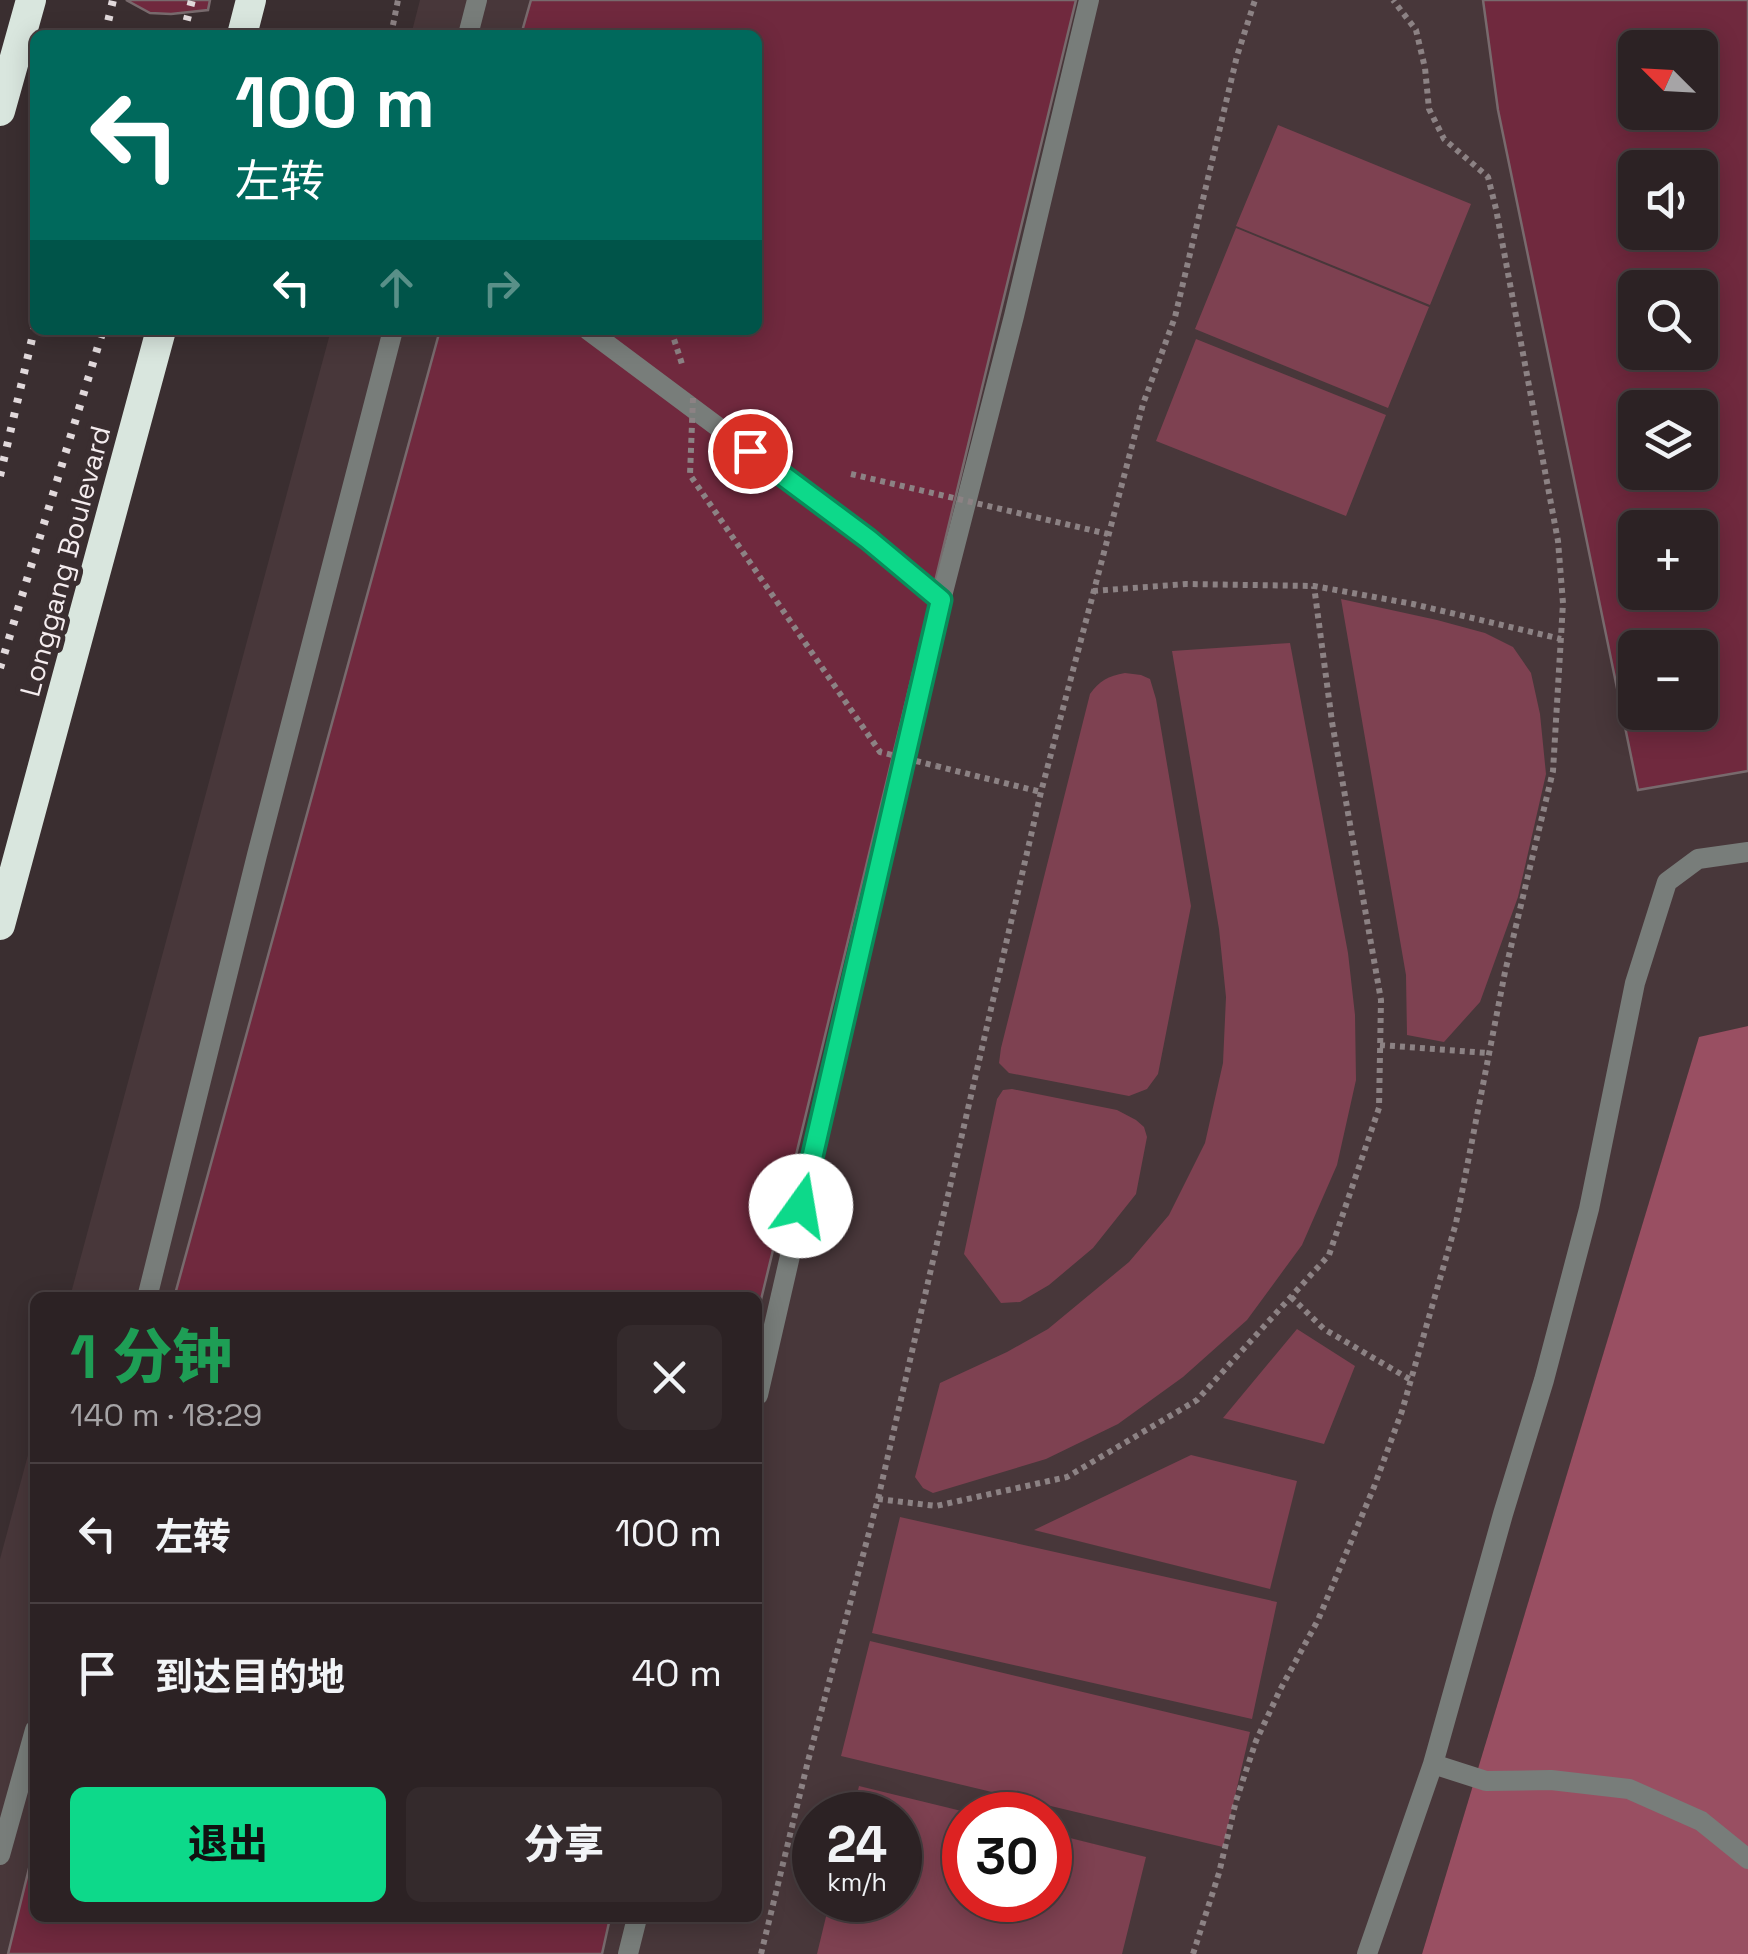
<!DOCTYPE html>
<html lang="zh">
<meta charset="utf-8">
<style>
body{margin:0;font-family:"Space Grotesk","Noto Sans SC",sans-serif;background:#342a2c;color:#f1f3f6;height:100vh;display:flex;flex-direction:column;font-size:38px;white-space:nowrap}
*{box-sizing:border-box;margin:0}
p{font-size:32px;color:#a6a4a6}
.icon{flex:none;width:55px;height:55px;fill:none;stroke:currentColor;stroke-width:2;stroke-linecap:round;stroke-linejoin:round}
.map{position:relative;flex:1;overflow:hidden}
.side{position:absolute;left:30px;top:1292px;width:732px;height:630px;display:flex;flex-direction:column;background:#2c2224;border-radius:15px;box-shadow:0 5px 25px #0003,0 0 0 2px #483f41}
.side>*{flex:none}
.banner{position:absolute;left:30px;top:30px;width:732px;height:305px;border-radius:15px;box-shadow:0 5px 25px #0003,0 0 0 2px #483f41;background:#00695c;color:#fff;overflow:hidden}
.needle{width:65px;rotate:294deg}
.fabs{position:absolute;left:1618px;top:30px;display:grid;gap:20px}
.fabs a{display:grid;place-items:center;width:100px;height:100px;border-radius:15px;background:#2c2224;box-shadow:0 5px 25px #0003,0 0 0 2px #483f41;font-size:50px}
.speed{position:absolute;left:792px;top:1792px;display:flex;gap:20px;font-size:50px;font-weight:700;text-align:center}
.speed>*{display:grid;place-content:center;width:130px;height:130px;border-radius:50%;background:#2c2224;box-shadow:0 5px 25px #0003,0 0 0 2px #483f41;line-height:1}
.speed small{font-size:25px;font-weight:400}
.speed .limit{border:15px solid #d22;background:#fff;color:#111}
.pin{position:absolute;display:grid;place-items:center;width:85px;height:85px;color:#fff;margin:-42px;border:5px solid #fff;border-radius:50%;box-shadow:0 2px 10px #0007}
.me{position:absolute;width:110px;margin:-55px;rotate:13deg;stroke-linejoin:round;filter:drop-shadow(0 0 8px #0008)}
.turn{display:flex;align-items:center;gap:35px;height:210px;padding:0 40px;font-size:45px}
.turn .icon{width:130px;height:130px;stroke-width:2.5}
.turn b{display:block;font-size:70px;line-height:85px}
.lanes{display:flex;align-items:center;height:95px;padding:0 40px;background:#0003;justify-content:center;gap:50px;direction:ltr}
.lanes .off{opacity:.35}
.round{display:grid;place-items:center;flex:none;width:105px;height:105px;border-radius:15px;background:#342a2c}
.overview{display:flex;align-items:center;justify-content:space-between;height:170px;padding:0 40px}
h1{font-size:60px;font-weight:800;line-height:75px;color:#1e9e55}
.action{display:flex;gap:20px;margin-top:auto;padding:20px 40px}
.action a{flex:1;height:115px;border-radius:15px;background:#0dd98a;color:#111;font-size:40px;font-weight:800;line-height:115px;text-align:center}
.action a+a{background:#342a2c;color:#f1f3f6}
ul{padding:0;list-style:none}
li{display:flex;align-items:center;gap:30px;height:140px;padding:0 40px;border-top:2px solid #483f41}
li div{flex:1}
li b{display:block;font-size:38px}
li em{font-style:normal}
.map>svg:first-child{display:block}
.built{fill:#48373a;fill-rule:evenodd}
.green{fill:#7e4151}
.forest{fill:#994f62}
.building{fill:#70293e;stroke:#786a6d;stroke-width:2.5;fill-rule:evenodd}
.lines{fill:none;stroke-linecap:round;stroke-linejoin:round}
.path{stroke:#8c8284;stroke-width:6;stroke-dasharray:5 5;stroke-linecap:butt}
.street{stroke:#787d7a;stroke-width:20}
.highway{stroke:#d9e6de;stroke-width:30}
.rail{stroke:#e1d9db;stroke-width:8;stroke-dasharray:5 10;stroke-linecap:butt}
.path-bridge{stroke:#8c8284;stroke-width:6;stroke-dasharray:5 5;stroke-linecap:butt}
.route-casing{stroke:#088d5a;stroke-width:25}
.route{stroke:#0dd98a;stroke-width:18}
.labels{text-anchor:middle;stroke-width:10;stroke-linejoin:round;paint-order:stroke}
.street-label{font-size:28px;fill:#f4ecee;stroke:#3a2e30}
</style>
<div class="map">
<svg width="1748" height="1954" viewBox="0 0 1748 1954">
<rect width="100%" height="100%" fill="#3a2e30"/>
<path class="built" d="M420,0H1748V1026L1699,1038L1422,1954H0V1559L35,1429V1918H758V1298L70,1297L331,330H758V35H411ZM1635,48H1700V112H1635ZM1635,168H1700V232H1635ZM1635,288H1700V352H1635ZM1635,408H1700V472H1635ZM1635,528H1700V592H1635ZM1635,648H1700V712H1635ZM815,1815H900V1900H815ZM965,1815H1050V1900H965Z"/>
<path class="green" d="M1278,125L1471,204L1430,305L1236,226Z
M1236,228L1429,307L1388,408L1195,329Z
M1196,339L1386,415L1346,516L1156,441Z
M1341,599L1437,620L1485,633L1513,647L1531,673L1540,714L1546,774L1518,897L1480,1002L1444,1042L1407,1035L1406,975Z
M1290,643L1348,953L1355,1015L1356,1080L1337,1165L1302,1245L1247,1320L1183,1377L1118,1424L1046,1459L933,1493L923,1488L915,1477L940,1383L1007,1352L1048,1329L1129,1262L1169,1215L1205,1143L1223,1063L1226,997L1219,929L1172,651Z
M1125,673L1141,675L1150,679L1156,699L1191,906L1158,1074L1147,1089L1129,1096L1009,1073L999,1063L1001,1048L1090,694C1099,681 1108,676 1125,673Z
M1012,1089L1117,1110L1136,1120L1144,1127L1147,1137L1136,1194L1093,1248L1049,1285L1020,1302L1001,1303L964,1254L997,1099L1003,1090Z
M1297,1329L1355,1366L1324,1444L1223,1418Z
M1191,1455L1297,1481L1270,1589L1034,1530Z
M900,1517L1277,1602L1252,1719L872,1633Z
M870,1641L1250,1732L1223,1847L841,1756Z
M859,1786L978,1815H965V1900H1050V1833L1146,1857L1122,1954H817L830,1900H900V1815H852Z"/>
<path class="forest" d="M1748,1026V1954H1422L1699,1037Z"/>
<path class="building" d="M126,0H210L208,10L171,14L150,13Z
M531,0H1076L758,1312V1298H174L440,330H758V35H521Z
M1483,0H1748V771L1638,790L1498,110ZM1635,48H1700V112H1635ZM1635,168H1700V232H1635ZM1635,288H1700V352H1635ZM1635,408H1700V472H1635ZM1635,528H1700V592H1635ZM1635,648H1700V712H1635Z
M35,1844V1918H610L602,1954H8Z"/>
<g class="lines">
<path class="path" d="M391,35L398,0
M671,330L682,364
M1093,591L1186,584L1314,586L1413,604L1561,639
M936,766L1041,792
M1380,1045L1488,1053
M1291,1297L1324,1329L1411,1380
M878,1499L936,1506L1067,1477L1197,1400L1329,1255L1379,1108L1381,1000L1332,722L1314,586
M761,1954L808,1761L878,1499L1041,792L1143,404L1175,317L1237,56L1255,0
M1193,1954L1219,1873L1236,1801L1256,1741L1280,1690L1318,1620L1374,1487L1402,1411L1456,1223L1505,972L1553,771L1563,603L1558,541L1496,209L1488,177L1444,139L1429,109L1425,68L1416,30L1393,0"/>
<path class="street" d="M468,35L477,0
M588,330L868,539L941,600L758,1395
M941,600L1014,316L1089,0
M1748,852L1698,859L1667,882L1635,983L1589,1209L1544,1380L1503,1514L1433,1764L1486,1781L1551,1780L1629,1789L1701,1821L1748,1859
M147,1298L257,855L393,330
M0,1855L35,1730
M628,1954L637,1918
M1367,1954L1433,1764"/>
<path class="highway" d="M242,35L251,0
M0,111L31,0
M0,925L161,330"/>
<path class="rail" d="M105,35L113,0
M183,35L192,0
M0,476L35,326
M0,668L103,330"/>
<path class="path-bridge" d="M693,398L690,475L880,752L936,766
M851,474L1108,534"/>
</g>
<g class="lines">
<g class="route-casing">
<path id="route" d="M750,451L868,539L941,600L801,1206"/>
</g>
<use href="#route" class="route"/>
</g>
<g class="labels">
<g class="street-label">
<text transform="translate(65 561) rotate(-75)" y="10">Longgang Boulevard</text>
</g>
</g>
</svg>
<div class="fabs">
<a><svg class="needle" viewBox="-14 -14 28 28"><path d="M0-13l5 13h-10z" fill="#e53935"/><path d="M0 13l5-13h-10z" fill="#a6a4a6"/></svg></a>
<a><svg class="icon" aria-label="sound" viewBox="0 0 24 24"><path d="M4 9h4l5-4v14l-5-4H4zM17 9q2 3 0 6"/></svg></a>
<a><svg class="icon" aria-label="search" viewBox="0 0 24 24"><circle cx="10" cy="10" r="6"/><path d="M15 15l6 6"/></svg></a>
<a><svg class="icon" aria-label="layers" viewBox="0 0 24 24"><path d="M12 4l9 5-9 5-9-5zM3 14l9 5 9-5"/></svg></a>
<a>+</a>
<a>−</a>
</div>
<div class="speed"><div>24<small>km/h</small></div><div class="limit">30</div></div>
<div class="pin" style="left:750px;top:451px;background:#d93025"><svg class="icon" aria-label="arrive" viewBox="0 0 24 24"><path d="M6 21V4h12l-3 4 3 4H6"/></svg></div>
<svg class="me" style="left:801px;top:1206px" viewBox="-20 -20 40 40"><circle r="19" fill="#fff"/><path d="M0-13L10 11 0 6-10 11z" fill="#0dd98a"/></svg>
<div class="banner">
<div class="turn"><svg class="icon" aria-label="left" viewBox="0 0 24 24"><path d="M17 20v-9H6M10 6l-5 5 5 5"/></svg><div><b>100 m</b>左转</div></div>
<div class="lanes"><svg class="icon" aria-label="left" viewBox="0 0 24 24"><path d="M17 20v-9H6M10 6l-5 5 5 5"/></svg><svg class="icon off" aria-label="ahead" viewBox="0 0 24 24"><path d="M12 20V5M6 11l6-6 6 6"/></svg><svg class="icon off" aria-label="right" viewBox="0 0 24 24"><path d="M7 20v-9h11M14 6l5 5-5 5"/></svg></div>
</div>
<section class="side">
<div class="overview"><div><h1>1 分钟</h1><p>140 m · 18:29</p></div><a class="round"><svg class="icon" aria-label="close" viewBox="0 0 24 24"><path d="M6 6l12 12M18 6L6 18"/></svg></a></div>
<ul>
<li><svg class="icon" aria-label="left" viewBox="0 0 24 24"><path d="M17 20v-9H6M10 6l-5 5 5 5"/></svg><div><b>左转</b></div><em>100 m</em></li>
<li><svg class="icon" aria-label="arrive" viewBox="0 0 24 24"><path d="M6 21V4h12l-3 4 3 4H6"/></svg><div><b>到达目的地</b></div><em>40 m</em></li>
</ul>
<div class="action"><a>退出</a><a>分享</a></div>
</section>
</div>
